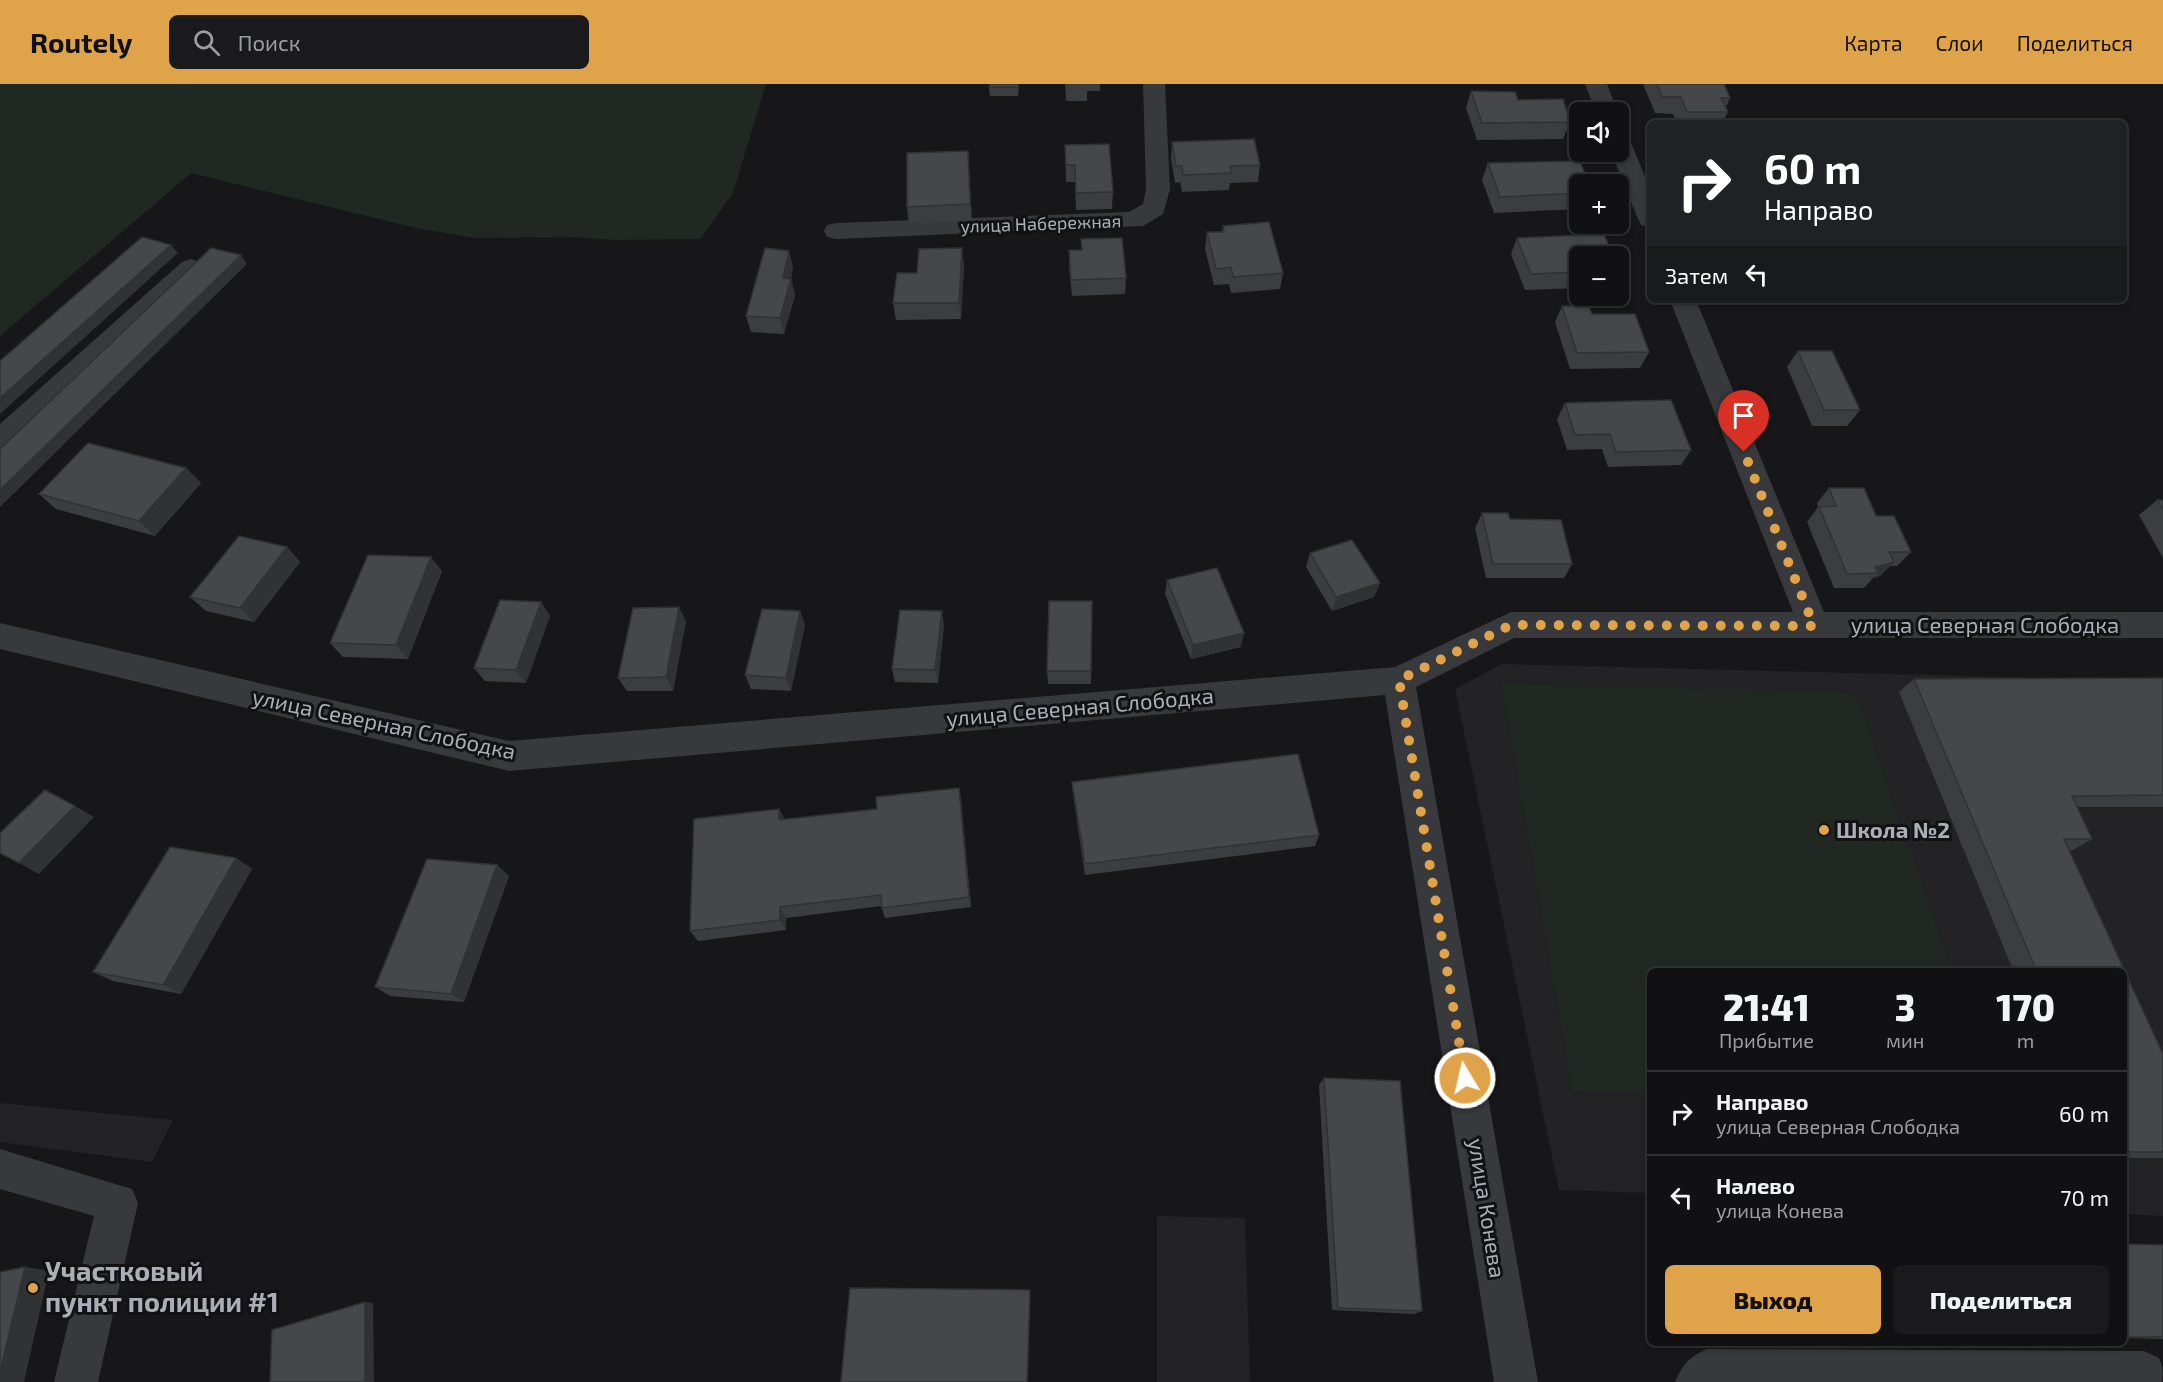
<!DOCTYPE html>
<html lang="ru">
<meta charset="utf-8">
<style>
body{margin:0;font-family:"Exo 2",sans-serif;background:#1a1a1c;color:#f1f3f6;height:100vh;display:flex;flex-direction:column;font-size:22px;white-space:nowrap}
*{box-sizing:border-box;margin:0}
p{font-size:20px;color:#9c9da0}
.icon{flex:none;width:33px;height:33px;fill:none;stroke:currentColor;stroke-width:2;stroke-linecap:round;stroke-linejoin:round}
.map{position:relative;flex:1;overflow:hidden}
.side{position:absolute;left:1647px;top:884px;width:480px;height:378px;display:flex;flex-direction:column;background:#111113;border-radius:9px;box-shadow:0 3px 9px #0003,0 0 0 2px #303133}
.side>*{flex:none}
.banner{position:absolute;left:1647px;top:36px;width:480px;height:183px;border-radius:9px;box-shadow:0 3px 9px #0003,0 0 0 2px #303133;background:#202124;color:#fff;overflow:hidden}
.fabs{position:absolute;left:1569px;top:18px;display:grid;gap:12px}
.fabs a{display:grid;place-items:center;width:60px;height:60px;border-radius:9px;background:#111113;box-shadow:0 3px 9px #0003,0 0 0 2px #303133;font-size:30px}
.pin{position:absolute;display:grid;place-items:center;width:51px;height:51px;color:#fff;margin:-62px -26px;border-radius:50% 50% 50% 0;rotate:-45deg;box-shadow:0 0 6px #0007}
.pin .icon{rotate:45deg}
.me{position:absolute;width:66px;margin:-33px;rotate:351deg;stroke-linejoin:round;filter:drop-shadow(0 0 4px #0008)}
.turn{display:flex;align-items:center;gap:21px;height:126px;padding:0 18px;font-size:27px}
.turn .icon{width:78px;height:78px;stroke-width:2.5}
.turn b{display:block;font-size:42px;line-height:51px}
.then{display:flex;align-items:center;height:57px;padding:0 18px;background:#0003;gap:12px;font-size:22px}
.eta{display:flex;justify-content:space-evenly;align-items:center;height:102px;text-align:center}
.eta b{font-size:36px;font-weight:800;line-height:42px}
.action{display:flex;gap:12px;margin-top:auto;padding:12px 18px}
.action a{flex:1;height:69px;border-radius:9px;background:#dfa349;color:#111;font-size:24px;font-weight:800;line-height:69px;text-align:center}
.action a+a{background:#1a1a1c;color:#f1f3f6}
ul{padding:0;list-style:none}
li{display:flex;align-items:center;gap:18px;height:84px;padding:0 18px;border-top:2px solid #303133}
li div{flex:1}
li b{display:block;font-size:22px}
li em{font-style:normal}
header{display:flex;align-items:center;gap:36px;box-sizing:border-box;height:84px;padding:0 30px;background:#dfa349;color:#111}
header strong{font-size:28px}
nav{display:flex;gap:33px;margin-inline-start:auto;font-size:21px}
.search{width:420px;height:54px;background:#1a1a1c;display:flex;align-items:center;gap:15px;box-sizing:border-box;padding:0 21px;border-radius:9px;color:#9c9da0;font-size:22px}
.map>svg:first-child{display:block}
.built{fill:#232325}
.green{fill:#212822}
.lines{fill:none;stroke-linecap:round;stroke-linejoin:round}
.minor{fill:#38393d;fill-rule:evenodd}
.wall{fill:#3c3d40}
.shaded-wall{fill:#313234}
.building{fill:#46474b;stroke:#313234;stroke-width:1.5}
.route{stroke:#dfa349;stroke-width:10;stroke-dasharray:0 18}
.poi-dot{fill:#dfa349;stroke:#121214;stroke-width:2}
.labels{text-anchor:middle;stroke-width:6;stroke-linejoin:round;paint-order:stroke}
.far-street-label{font-size:18px;fill:#aaafb7;stroke:#121214}
.street-label{font-size:22px;fill:#aaafb7;stroke:#121214}
.poi-label{font-size:22px;font-weight:bold;fill:#aaafb7;stroke:#121214;text-anchor:start}
.near-poi-label{font-size:27px;font-weight:bold;fill:#aaafb7;stroke:#121214;text-anchor:start}
</style>
<header>
<strong>Routely</strong>
<div class="search"><svg class="icon" aria-label="search" viewBox="0 0 24 24"><circle cx="10" cy="10" r="6"/><path d="M15 15l6 6"/></svg>Поиск</div>
<nav><a>Карта</a><a>Слои</a><a>Поделиться</a></nav>
</header>
<div class="map">
<svg width="2163" height="1298" viewBox="0 0 2163 1298">
<rect width="100%" height="100%" fill="#171719"/>
<path class="built" d="M1502,580L2163,597V1132L2124,1130V886H1650V1109L1559,1106L1455,605Z
M0,1019L173,1036L152,1078L0,1058Z
M1157,1132L1245,1134L1250,1298H1157Z"/>
<path class="green" d="M0,0H766L733,109L700,155L612,156L576,153L475,154L416,144L191,89L0,252Z
M1502,600L1855,609L1952,886H1650V1009L1573,1007Z"/>
<g class="lines">
<path class="minor" d="M1143,0H1165L1170,105L1163,130L1143,142L836,155L827,153L824,147L827,141L836,139L1129,128L1143,120L1146,105Z
M1585,0H1607L1618,28H1596Z
M1618,49L1626,51L1630,56L1650,105V143L1641,141L1638,135L1611,68H1618Z
M191,175L200,178L204,184L200,190L10,363L0,367V340L182,178Z
M1670,216H1696L1824,528H2163V554H1514L1416,603L1538,1298H1494L1385,611L509,687L0,565V539L509,657L1395,583L1511,528H1793Z
M0,1065L132,1105L138,1119L98,1298H54L94,1132L0,1105Z
M1707,1265L2144,1267L2159,1274C2163,1282 2163,1290 2162,1298H1675C1683,1280 1689,1273 1707,1265Z"/>
</g>
<path class="wall" d="M1019,0L1018,12H990L989,3Z
M1065,0H1100V7H1087V17H1066Z
M1643,0H1724L1730,14L1726,23L1728,28L1722,39H1677L1673,30L1655,29Z
M1471,7L1518,16L1570,38L1563,55L1477,56L1466,24Z
M1172,58L1260,81L1258,98L1230,99L1229,106L1182,108L1180,98L1175,99L1171,75Z
M1065,61L1113,108L1112,125L1076,126L1075,98H1066Z
M968,67L972,137L909,140L907,123Z
M1488,79L1580,109V125L1494,129L1482,96Z
M1223,142L1283,189L1280,205L1231,209L1229,200L1214,201L1205,165L1207,148H1222Z
M1517,154L1580,172V204L1525,206L1511,170Z
M1081,155L1126,194L1125,210L1072,212L1069,183V166H1081Z
M964,181L961,235L896,236L893,219Z
M793,183L791,195L795,211L784,250L751,248L746,232Z
M1562,222L1592,230L1649,268L1640,284L1570,285L1555,238Z
M1798,267L1860,326L1847,342H1812L1787,283Z
M1565,319L1691,366L1681,381L1608,383L1602,365L1567,366L1557,335Z
M186,384L201,399L155,452L56,425L39,410Z
M1829,404L1876,432L1911,468L1897,482H1890L1880,492L1873,494L1864,504H1834L1807,438L1818,423L1817,419Z
M2157,416H2163V474L2139,431Z
M1482,429L1572,480L1564,494H1486L1475,444Z
M287,463L300,478L254,538L206,527L190,513Z
M1310,469L1380,499L1374,513L1332,527L1306,483Z
M442,487L408,575L343,573L330,559Z
M1167,496L1241,563L1191,575L1165,510Z
M1092,517L1091,600H1048L1047,587Z
M541,518L550,532L526,599L485,597L474,584Z
M800,527L805,541L791,607L751,605L745,591Z
M686,537L673,607H627L618,594Z
M944,541L938,599L895,598L892,585Z
M2163,594V723H2077L2092,755L2073,766H2069L2163,970V1074H2124V886H2013L1899,608L1914,595Z
M1072,698L1319,751L1315,762L1085,791L1073,710Z
M959,704L961,716L971,823L885,834L881,822L786,834V846L698,857L690,847L779,725L785,736L877,725Z
M236,774L252,785L181,910L113,897L93,888Z
M497,781L509,792L464,918L390,912L375,903Z
M1324,994L1422,1227L1414,1230L1332,1226L1319,1001Z
M2124,1160L2163,1161V1255L2124,1254Z"/>
<path class="shaded-wall" d="M968,67L969,84L972,137L970,120Z
M171,161L178,169L0,330V314Z
M962,164L964,181L961,235L959,219Z
M789,167L793,183L790,197L791,195L795,211L784,250L780,234L783,194Z
M241,171L247,180L0,423V406Z
M186,384L201,399L155,452L139,437Z
M287,463L300,478L254,538L240,524Z
M431,473L442,487L408,575L396,561Z
M1894,478L1880,492L1873,494L1878,489L1875,483Z
M1380,499L1374,513L1332,527L1336,513Z
M541,518L550,532L526,599L516,586Z
M679,523L686,537L673,607L666,593Z
M800,527L805,541L791,607L786,594Z
M942,527L944,541L938,599L935,586Z
M1244,549L1241,563L1191,575L1193,561Z
M959,704L961,716L971,823L969,813Z
M75,722L94,733L39,790L19,779Z
M779,725L785,736H779Z
M236,774L252,785L181,910L163,901Z
M497,781L509,792L464,918L451,910Z
M780,823L786,834V846L780,836Z
M25,1183L49,1187L24,1298H0V1288Z
M1030,1206L1028,1298H1027Z
M365,1218L373,1219L374,1298H365Z"/>
<path class="building" d="M990,0H1018V3H989Z
M1657,0H1724L1730,14H1721L1728,28H1687L1681,13H1662Z
M1471,7L1515,8L1518,16L1563,15L1570,38L1482,39Z
M1254,55L1260,81L1230,82L1231,89L1183,91L1182,82H1176L1172,58Z
M1109,60L1113,108L1076,109L1075,81H1066L1065,61Z
M968,67L970,120L907,123V69Z
M1580,77L1589,100H1580V109L1500,113L1488,79Z
M1269,138L1283,189L1233,193L1231,183L1216,185L1207,148H1224L1223,142Z
M1604,150L1613,172H1580V188L1531,190L1517,154Z
M142,153L171,161L0,314V277Z
M1122,154L1126,194L1071,196L1069,166H1082L1081,155Z
M211,164L241,171L0,406V365Z
M765,164L789,167L783,194L791,195L780,234L746,232Z
M962,164L959,219H893L897,189H917L919,165Z
M1562,222H1589L1592,230H1635L1649,268L1577,269Z
M1798,267H1832L1860,326H1824Z
M1671,316L1691,366L1616,368L1610,350L1575,351L1565,319Z
M88,359L186,384L139,437L39,410Z
M1829,404H1864L1876,432H1894L1911,468H1889L1894,478L1875,483L1878,489L1847,490L1819,423L1836,422Z
M2157,416H2163V426Z
M1482,429H1508L1510,435L1561,436L1572,480H1493Z
M239,452L287,463L240,524L190,513Z
M1352,456L1380,499L1336,513L1310,469Z
M368,471L431,473L396,561L330,559Z
M1217,484L1244,549L1193,561L1167,496Z
M500,516L541,518L516,586L474,584Z
M1049,517H1092L1091,587H1047Z
M679,523L666,593L618,594L633,524Z
M762,525L800,527L786,594L745,591Z
M900,526L942,527L935,586L892,585Z
M2163,594V711L2072,712L2092,755H2064L2163,970V1068H2124V886H2036L1914,595Z
M1298,670L1319,751L1085,780L1072,698Z
M959,704L969,813L882,824L881,811L780,823V836L690,847L694,735L779,725V736L877,725L876,713Z
M45,706L75,722L19,779L0,769V749Z
M170,763L236,774L163,901L93,888Z
M427,775L497,781L451,910L375,903Z
M1324,994L1400,997L1422,1227L1338,1224Z
M2124,1160L2163,1161V1253H2124Z
M25,1183L0,1288V1188Z
M850,1204L1030,1206L1027,1298H841Z
M365,1218V1298H270L272,1246Z"/>
<g class="lines">
<path class="route" d="M1465,994L1399,596L1511,541L1814,542L1744,368"/>
</g>
<g class="poi-dot">
<circle cx="1824" cy="746" r="6"/>
<circle cx="33" cy="1204" r="6"/>
</g>
<g class="labels">
<g class="far-street-label">
<text transform="translate(1041 140) rotate(-2)" y="6">улица Набережная</text>
</g>
<g class="street-label">
<text x="1985" y="549">улица Северная Слободка</text>
<text transform="translate(1080 623) rotate(-5)" y="8">улица Северная Слободка</text>
<text transform="translate(384 640) rotate(12)" y="8">улица Северная Слободка</text>
<text transform="translate(1487 1124) rotate(81)" y="8">улица Конева</text>
</g>
<g class="poi-label">
<text x="1836" y="754">Школа №2</text>
</g>
<g class="near-poi-label">
<text x="45" y="1197">Участковый<tspan x="45" dy="31">пункт полиции #1</tspan></text>
</g>
</g>
</svg>
<div class="fabs">
<a><svg class="icon" aria-label="sound" viewBox="0 0 24 24"><path d="M4 9h4l5-4v14l-5-4H4zM17 9q2 3 0 6"/></svg></a>
<a>+</a>
<a>−</a>
</div>
<div class="pin" style="left:1744px;top:368px;background:#d93025"><svg class="icon" aria-label="arrive" viewBox="0 0 24 24"><path d="M6 21V4h12l-3 4 3 4H6"/></svg></div>
<svg class="me" style="left:1465px;top:994px" viewBox="-20 -20 40 40"><circle r="17" fill="#dfa349" stroke="#fff" stroke-width="3"/><path d="M0-11L8 9 0 5-8 9z" fill="#fff"/></svg>
<div class="banner">
<div class="turn"><svg class="icon" aria-label="right" viewBox="0 0 24 24"><path d="M7 20v-9h11M14 6l5 5-5 5"/></svg><div><b>60 m</b>Направо</div></div>
<div class="then">Затем<svg class="icon" aria-label="left" viewBox="0 0 24 24"><path d="M17 20v-9H6M10 6l-5 5 5 5"/></svg></div>
</div>
<section class="side">
<div class="eta">
<div><b>21:41</b><p>Прибытие</p></div>
<div><b>3</b><p>мин</p></div>
<div><b>170</b><p>m</p></div>
</div>
<ul>
<li><svg class="icon" aria-label="right" viewBox="0 0 24 24"><path d="M7 20v-9h11M14 6l5 5-5 5"/></svg><div><b>Направо</b><p>улица Северная Слободка</p></div><em>60 m</em></li>
<li><svg class="icon" aria-label="left" viewBox="0 0 24 24"><path d="M17 20v-9H6M10 6l-5 5 5 5"/></svg><div><b>Налево</b><p>улица Конева</p></div><em>70 m</em></li>
</ul>
<div class="action"><a>Выход</a><a>Поделиться</a></div>
</section>
</div>
